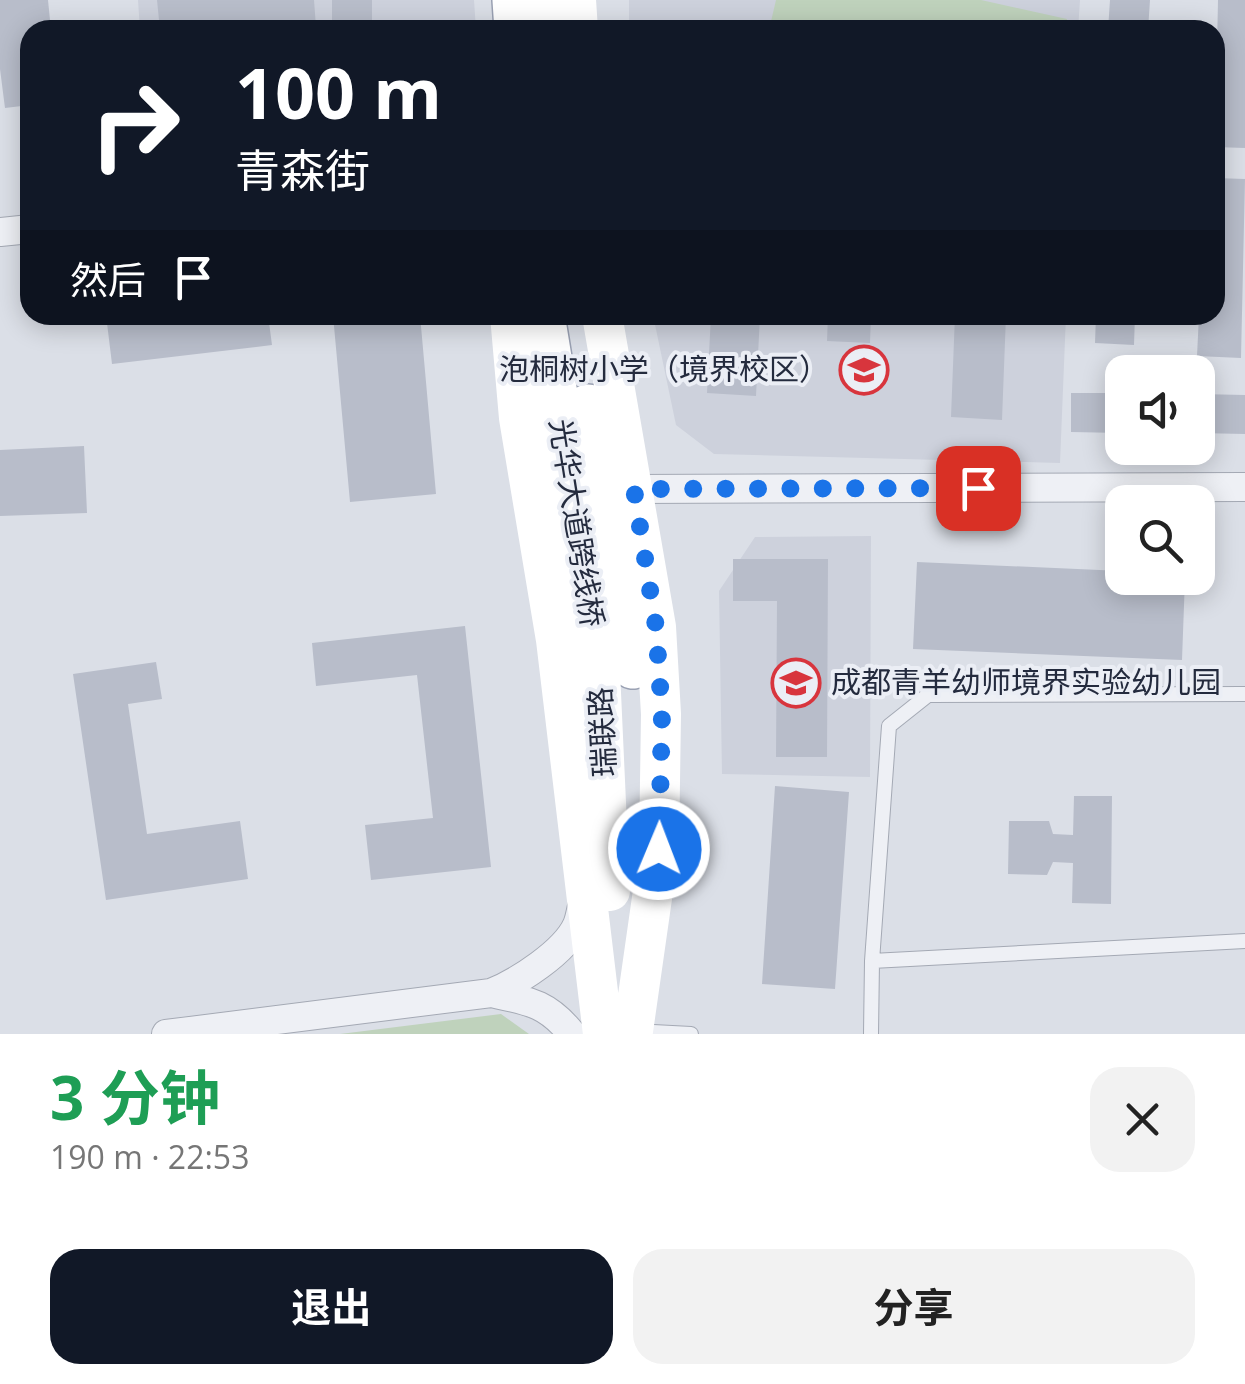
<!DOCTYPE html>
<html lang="zh">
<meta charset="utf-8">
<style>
body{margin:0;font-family:"Open Sans","Noto Sans SC",sans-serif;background:#f2f2f2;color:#222;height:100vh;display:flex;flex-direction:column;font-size:38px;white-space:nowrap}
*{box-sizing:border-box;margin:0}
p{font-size:32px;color:#767676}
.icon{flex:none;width:55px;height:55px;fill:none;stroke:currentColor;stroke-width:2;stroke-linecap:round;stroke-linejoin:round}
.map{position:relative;height:1034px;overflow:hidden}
.drawer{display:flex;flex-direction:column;background:#fff;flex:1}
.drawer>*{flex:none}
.top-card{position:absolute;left:20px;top:20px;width:1205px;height:305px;border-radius:30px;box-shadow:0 5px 25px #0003;background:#111827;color:#fff;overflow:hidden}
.fabs{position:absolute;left:1105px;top:355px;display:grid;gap:20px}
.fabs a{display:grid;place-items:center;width:110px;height:110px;border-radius:20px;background:#fff;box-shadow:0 5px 25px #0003;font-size:50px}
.pin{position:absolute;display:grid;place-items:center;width:85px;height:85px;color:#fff;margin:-42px;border-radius:20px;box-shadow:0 5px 15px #0006}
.me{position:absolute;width:110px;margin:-55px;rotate:1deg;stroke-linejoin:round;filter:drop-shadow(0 0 8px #0008)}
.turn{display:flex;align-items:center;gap:35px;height:210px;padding:0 50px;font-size:45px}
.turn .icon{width:130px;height:130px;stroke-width:2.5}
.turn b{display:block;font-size:70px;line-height:85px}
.then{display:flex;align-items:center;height:95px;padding:0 50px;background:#0003;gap:20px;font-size:38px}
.round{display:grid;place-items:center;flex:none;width:105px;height:105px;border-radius:30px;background:#f2f2f2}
.overview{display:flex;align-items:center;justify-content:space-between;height:170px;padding:0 50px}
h1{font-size:60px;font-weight:700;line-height:75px;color:#1e9e55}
.cta{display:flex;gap:20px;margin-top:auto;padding:20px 50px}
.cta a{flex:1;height:115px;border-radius:30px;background:#111827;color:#fff;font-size:40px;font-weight:700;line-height:115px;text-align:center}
.cta a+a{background:#f2f2f2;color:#222}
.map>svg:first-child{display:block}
.built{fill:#cdd1dc}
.green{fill:#bfd2bc}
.building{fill:#b8bdca}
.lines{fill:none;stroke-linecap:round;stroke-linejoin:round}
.lane-casing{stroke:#a4a9b4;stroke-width:16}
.street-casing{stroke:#a4a9b4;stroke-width:30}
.primary-casing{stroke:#9aa1b3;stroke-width:48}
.lane{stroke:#eef0f5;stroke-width:14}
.street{stroke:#eef0f5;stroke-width:28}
.secondary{stroke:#fff;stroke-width:40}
.primary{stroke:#fff;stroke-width:45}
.route{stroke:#1a73e8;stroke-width:18;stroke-dasharray:0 32.4}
.labels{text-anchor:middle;stroke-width:8;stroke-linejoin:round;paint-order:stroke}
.poi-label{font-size:30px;fill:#242b3e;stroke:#ebeef5;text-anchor:end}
.street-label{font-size:30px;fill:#242b3e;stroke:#ebeef5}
</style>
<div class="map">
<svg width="1245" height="1034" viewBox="0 0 1245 1034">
<rect width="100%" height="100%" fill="#dbdfe7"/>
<path class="built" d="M138,0H474L476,30H140Z
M629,0H1080L1078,30H629Z
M653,315H1066L1060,463L714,454L676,425Z
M871,536L870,777L722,774L719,591L755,537Z"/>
<path class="green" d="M776,0H981L1067,19L1065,30H769Z
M501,1014L529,1034H340Z"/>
<path class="building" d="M0,0H48L51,30H30V105L5,108L0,69Z
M157,0H314L316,27L160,30Z
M332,0H372V30H332Z
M1110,0H1150L1148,30H1108Z
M1218,0H1245V148L1215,147Z
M1215,178L1245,179L1241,358L1197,356L1199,315H1215Z
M106,315H268L272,345L112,364Z
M333,315H420L436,494L350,502Z
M711,315H760L756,396L707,393Z
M828,315H871L870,343L827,341Z
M955,315H1006L1002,420L951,417Z
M1096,315H1135L1134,345L1095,343Z
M1071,393H1122V433L1071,432Z
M1198,394L1245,395V434L1198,433Z
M84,446L87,513L0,516V450Z
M733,559H828L827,757H776L777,601H733Z
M917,562L1122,571V578H1185L1182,660L913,649Z
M465,626L491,867L371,880L365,825L433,818L417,675L316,686L312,643Z
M156,662L162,699L128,704L147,834L240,821L248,879L106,900L73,674Z
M775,786L849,792L835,989L762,984Z
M1074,796H1112L1111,904L1072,903L1073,863L1053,862L1047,875L1008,874L1009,821H1049L1053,834L1073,835Z"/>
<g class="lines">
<g class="lane-casing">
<path id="lane" d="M872,961L1245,941
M634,1031L691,1034
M871,1034L872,961L889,726L928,695L1245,694"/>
</g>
<g class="street-casing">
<path id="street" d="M0,232L30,229
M634,489L1245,487
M491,993C529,1001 547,1003 572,1034
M166,1034L491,993C518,982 565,952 577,925C580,918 581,909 583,902"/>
</g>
<g class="primary-casing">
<path id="primary" d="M515,0L517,30
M547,0L548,30
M542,315L600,671
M588,407L633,666"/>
</g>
<use href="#lane" class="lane"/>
<use href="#street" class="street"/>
<path class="secondary" d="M576,0L578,30
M510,315L519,418L556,640L603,1034
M602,315L656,627L661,714L659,849L633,1031
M600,671L610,891"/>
<use href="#primary" class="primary"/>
</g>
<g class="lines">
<path class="route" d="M659,849L662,714L656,627L634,489L978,488"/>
</g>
<defs>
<g id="school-ring" transform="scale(2.5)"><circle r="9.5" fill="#ebeef5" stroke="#d8353d" stroke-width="1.5"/><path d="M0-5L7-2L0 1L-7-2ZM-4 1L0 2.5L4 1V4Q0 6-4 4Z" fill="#d8353d"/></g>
</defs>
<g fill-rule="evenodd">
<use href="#school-ring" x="864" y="370"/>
<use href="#school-ring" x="796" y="683"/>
</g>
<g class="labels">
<g class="poi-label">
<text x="829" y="380">泡桐树小学（境界校区）</text>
<text x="831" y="693" text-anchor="start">成都青羊幼师境界实验幼儿园</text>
</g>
<g class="street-label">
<text transform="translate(576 523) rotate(81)" y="10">光华大道跨线桥</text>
<text transform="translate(603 732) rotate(-93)" y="10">瑞联路</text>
</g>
</g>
</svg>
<div class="fabs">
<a><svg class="icon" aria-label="sound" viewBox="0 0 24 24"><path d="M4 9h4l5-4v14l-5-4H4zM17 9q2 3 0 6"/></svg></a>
<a><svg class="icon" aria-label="search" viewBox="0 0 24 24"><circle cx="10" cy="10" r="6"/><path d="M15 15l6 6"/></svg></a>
</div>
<div class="pin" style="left:978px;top:488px;background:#d93025"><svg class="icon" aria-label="arrive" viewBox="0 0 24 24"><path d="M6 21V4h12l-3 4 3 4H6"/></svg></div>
<svg class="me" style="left:659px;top:849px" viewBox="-20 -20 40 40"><circle r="17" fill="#1a73e8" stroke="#fff" stroke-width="3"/><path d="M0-11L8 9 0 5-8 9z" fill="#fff"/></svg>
<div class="top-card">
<div class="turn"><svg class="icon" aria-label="right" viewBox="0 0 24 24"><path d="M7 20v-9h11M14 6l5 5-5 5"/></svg><div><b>100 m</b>青森街</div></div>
<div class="then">然后<svg class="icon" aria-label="arrive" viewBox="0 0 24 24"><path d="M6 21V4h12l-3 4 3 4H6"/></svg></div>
</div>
</div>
<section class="drawer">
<div class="overview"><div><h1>3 分钟</h1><p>190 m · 22:53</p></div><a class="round"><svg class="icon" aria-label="close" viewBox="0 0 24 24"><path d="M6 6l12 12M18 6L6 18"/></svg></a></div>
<div class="cta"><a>退出</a><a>分享</a></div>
</section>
